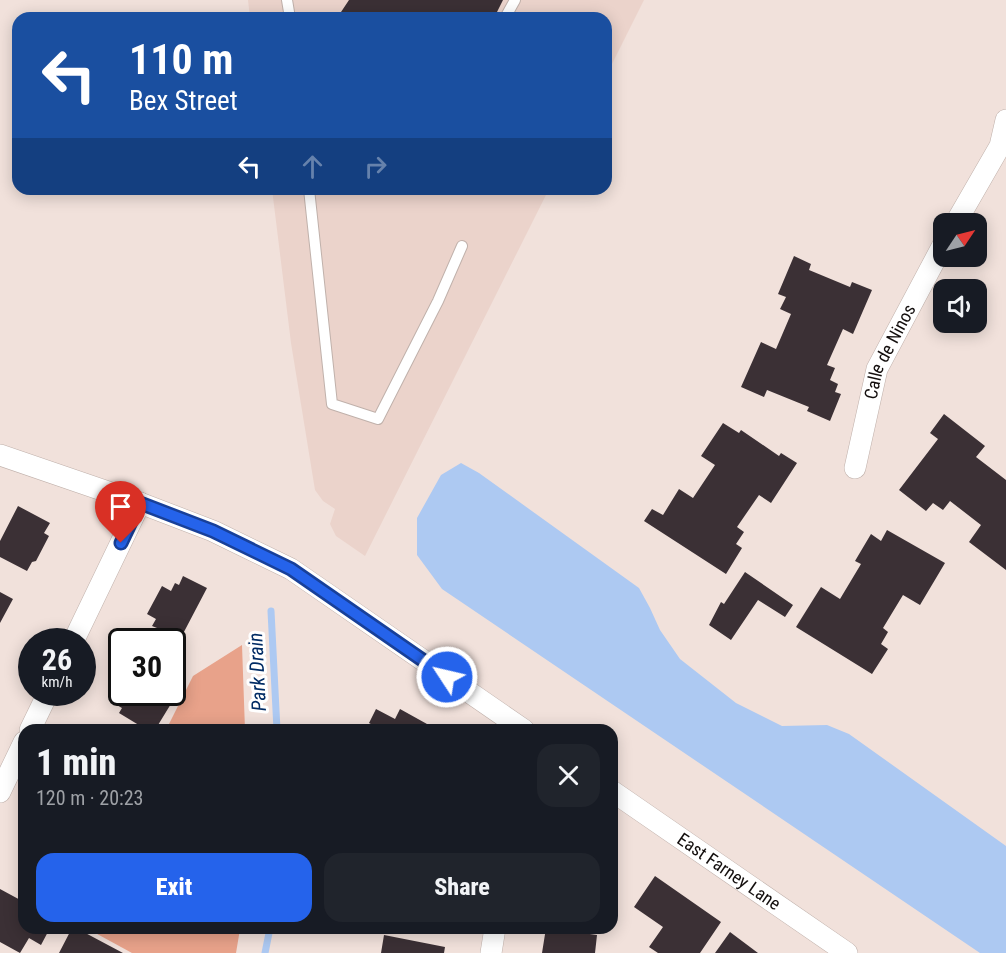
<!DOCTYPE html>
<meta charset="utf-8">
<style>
body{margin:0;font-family:"Roboto Condensed",sans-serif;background:#20242c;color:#f1f3f6;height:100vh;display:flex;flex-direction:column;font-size:22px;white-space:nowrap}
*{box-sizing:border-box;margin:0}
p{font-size:20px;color:#9ea1a6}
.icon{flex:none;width:33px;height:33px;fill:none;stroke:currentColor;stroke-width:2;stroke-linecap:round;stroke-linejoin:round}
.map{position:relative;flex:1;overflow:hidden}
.panel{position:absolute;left:18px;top:724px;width:600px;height:210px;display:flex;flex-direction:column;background:#171b24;border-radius:18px;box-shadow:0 3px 15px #0003}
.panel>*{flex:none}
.hud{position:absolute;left:12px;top:12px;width:600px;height:183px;border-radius:18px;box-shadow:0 3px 15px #0003;background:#1a4fa0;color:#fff;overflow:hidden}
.needle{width:39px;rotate:55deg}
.buttons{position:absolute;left:933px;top:213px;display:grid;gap:12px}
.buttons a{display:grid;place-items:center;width:54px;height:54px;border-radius:12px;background:#171b24;box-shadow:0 3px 15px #0003;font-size:30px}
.speed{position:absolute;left:18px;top:628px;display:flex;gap:12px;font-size:30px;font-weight:700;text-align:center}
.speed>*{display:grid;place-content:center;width:78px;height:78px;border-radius:50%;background:#171b24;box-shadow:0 3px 15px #0003;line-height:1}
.speed small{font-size:15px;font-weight:400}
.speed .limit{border:3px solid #111;border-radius:9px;background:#fff;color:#111}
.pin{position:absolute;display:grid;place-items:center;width:51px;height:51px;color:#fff;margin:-62px -26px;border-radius:50% 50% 50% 0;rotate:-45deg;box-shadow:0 0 6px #0007}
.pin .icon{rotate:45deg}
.me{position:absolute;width:66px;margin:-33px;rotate:305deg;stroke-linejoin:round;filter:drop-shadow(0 0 4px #0008)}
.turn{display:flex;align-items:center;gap:21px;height:126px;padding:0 18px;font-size:27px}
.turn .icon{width:78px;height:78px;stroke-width:2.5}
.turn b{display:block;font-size:42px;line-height:51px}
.lanes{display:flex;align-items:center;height:57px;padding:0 18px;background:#0003;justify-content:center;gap:30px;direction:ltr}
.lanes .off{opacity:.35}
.round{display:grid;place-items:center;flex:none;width:63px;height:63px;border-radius:18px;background:#20242c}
.headline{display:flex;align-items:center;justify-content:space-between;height:102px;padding:0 18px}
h1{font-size:36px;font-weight:800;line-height:45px}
.action{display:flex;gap:12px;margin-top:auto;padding:12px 18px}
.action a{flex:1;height:69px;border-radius:18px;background:#2563eb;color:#fff;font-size:24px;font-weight:800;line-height:69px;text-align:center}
.action a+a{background:#20242c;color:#f1f3f6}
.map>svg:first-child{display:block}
.built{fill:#ebd3cb}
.green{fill:#e8a28a}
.water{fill:#adc9f2}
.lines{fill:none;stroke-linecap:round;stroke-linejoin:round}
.stream{stroke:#adc9f2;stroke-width:7}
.building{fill:#3b3035}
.lane-casing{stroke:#c0b1ab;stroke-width:12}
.street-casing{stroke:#c0b1ab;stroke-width:22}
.lane{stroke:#fff;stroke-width:10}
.street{stroke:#fff;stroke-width:21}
.route-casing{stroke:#184099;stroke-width:15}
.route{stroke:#2563eb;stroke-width:10}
.labels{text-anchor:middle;stroke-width:6;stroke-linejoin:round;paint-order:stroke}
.street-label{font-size:18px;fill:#130e0d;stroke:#fff}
.water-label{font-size:20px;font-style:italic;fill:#002b64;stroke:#fff}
</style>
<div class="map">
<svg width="1006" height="953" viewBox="0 0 1006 953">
<rect width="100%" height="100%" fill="#f1e1db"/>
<path class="built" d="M248,0H644L606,76V18H250Z
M272,189H549L365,556L336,536L330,524L335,509L323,501L315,490L291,343Z"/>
<path class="green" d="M242,645L245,730H166L193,676Z
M88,929H240L236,953H132Z"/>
<path class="water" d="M461,463L479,473L639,588L650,608L660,630L680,659L736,703L782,726L827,725L849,734L1006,846V953H980L442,589L417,555V518L441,475Z"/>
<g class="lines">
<path class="stream" d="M271,611L277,730
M265,953L270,928"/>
</g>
<path class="building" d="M349,0H503L494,18H337Z
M794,256L811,264L809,270L850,287L852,282L872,290L853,334L843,329L827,365L835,368L830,380L838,384L835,392L841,394L830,421L807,411L809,407L767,390L764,397L741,387L761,342L776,349L791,314L780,309L786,297L778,294Z
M944,414L985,446L976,457L1006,480V570L969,542L981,525L950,501L943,510L933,503L926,511L899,490L938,439L930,433Z
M723,423L739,433L741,430L779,456L781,453L797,463L771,503L759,495L737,527L744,532L736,544L742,548L726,574L644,521L652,509L663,515L679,489L693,498L715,465L701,456Z
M18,506L50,523L44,533L49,536L36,561L32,562L27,571L0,557V541Z
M887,530L945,563L920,605L903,595L883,628L888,632L881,644L888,649L872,674L796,627L821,587L840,599L861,564L855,561L871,534L881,541Z
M745,572L793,605L785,617L758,600L731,640L709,625L721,602L724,604Z
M183,576L207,588L175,649L172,648V642H162L152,637L157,628L152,626L156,619L147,614L162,586L171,591L175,583L179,585Z
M0,592L13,599L0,623Z
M172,685L180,689L155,730H147L119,713L122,708L113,703L122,689V693H172Z
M376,709L395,719L400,709L436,729L435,730H382L369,723Z
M655,876L721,922L700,953H658L649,947L663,927L634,907Z
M0,889L24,902V928H50L41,945L29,938L20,953L0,942Z
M72,928H76L123,953H59Z
M546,928L597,935L595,953H542Z
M730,932L758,953H715Z
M384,935L445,947L444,953H381Z"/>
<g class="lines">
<g class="lane-casing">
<path id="lane" d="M287,0L290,18
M505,18L515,0
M309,189L332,404L378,419L438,301L462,246"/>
</g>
<g class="street-casing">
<g id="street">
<path d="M955,224L1000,146L1006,120"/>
<path d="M0,455L140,503L213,531L291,569L524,730"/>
<path id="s1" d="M855,468L877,369L944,243"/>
<path d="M73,642L140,503"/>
<path d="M30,730L48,693"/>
<path id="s2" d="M612,791L847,953"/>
<path d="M0,792L24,742"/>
<path d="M491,953L495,928"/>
</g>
</g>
<use href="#lane" class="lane"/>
<use href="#street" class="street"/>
</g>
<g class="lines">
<g class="route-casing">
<path id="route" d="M121,543L140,503L213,531L291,569L447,677"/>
</g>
<use href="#route" class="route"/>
</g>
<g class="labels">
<g class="street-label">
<text dy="6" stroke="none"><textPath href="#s1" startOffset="122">Calle de Ninos</textPath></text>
<text dy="6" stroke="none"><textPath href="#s2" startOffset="142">East Farney Lane</textPath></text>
</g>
<g class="water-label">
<text transform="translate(257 672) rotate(-93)" y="7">Park Drain</text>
</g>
</g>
</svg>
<div class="buttons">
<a><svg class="needle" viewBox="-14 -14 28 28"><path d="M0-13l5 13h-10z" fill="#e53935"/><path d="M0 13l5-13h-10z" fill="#9ea1a6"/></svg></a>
<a><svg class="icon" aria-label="sound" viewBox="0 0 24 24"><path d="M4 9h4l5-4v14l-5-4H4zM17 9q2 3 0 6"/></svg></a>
</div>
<div class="speed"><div>26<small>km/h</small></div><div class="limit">30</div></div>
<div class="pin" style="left:121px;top:543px;background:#d93025"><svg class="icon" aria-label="arrive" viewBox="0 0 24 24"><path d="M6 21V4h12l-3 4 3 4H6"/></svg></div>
<svg class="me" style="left:447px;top:677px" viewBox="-20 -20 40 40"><circle r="17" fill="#2563eb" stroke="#fff" stroke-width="3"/><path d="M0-11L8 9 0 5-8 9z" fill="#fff"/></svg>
<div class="hud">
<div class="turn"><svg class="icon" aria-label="left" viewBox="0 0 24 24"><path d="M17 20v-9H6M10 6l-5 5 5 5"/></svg><div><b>110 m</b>Bex Street</div></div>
<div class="lanes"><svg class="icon" aria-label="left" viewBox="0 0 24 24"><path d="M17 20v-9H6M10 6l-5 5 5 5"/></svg><svg class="icon off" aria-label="ahead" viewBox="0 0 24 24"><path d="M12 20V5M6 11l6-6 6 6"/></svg><svg class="icon off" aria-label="right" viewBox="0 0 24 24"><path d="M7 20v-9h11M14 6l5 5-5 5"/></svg></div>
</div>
<section class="panel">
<div class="headline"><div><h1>1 min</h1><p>120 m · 20:23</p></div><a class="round"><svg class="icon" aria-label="close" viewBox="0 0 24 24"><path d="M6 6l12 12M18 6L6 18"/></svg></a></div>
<div class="action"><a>Exit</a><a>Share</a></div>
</section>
</div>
